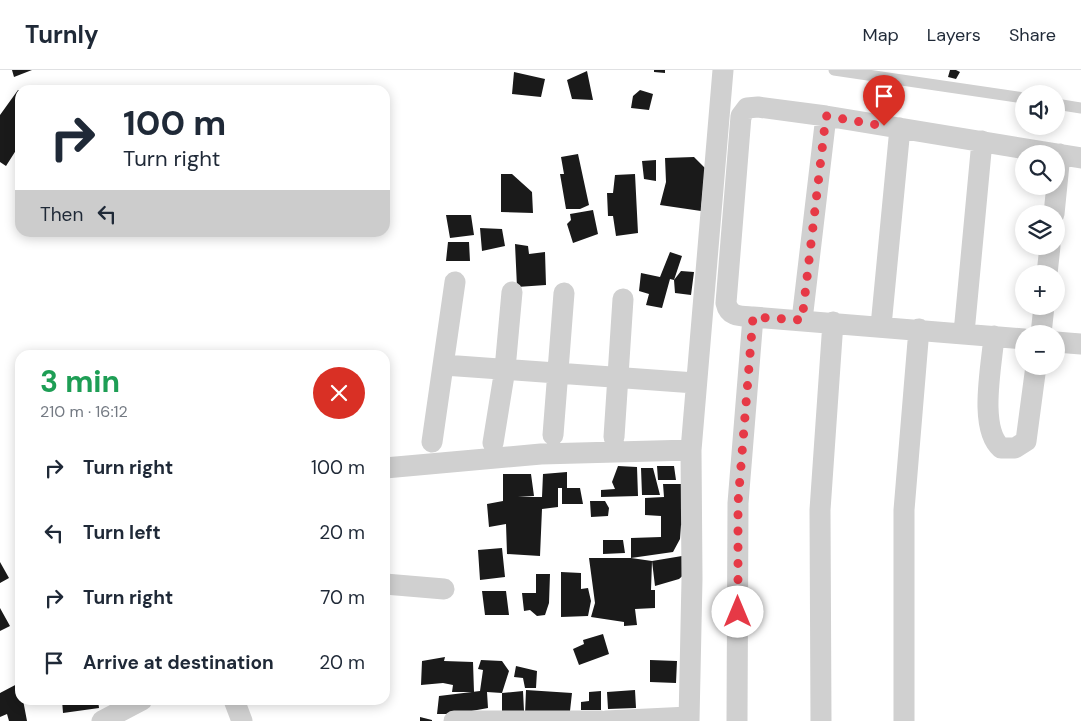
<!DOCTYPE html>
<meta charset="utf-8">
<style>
body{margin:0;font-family:"DM Sans",sans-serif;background:#f2f2f3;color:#1f2937;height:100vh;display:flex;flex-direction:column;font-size:19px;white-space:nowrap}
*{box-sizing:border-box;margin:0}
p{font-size:16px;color:#747a83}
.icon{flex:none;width:28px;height:28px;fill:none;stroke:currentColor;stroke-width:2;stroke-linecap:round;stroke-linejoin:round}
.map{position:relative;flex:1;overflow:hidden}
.panel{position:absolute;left:15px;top:280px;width:375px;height:355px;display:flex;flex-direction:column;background:#fff;border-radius:15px;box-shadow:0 2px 12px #0003}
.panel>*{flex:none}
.top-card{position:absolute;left:15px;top:15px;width:375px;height:152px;border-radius:15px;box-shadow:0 2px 12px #0003;background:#fff;color:#1f2937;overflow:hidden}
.buttons{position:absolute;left:1015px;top:15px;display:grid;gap:10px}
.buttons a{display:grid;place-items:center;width:50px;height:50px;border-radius:50%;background:#fff;box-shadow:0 2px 12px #0003;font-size:25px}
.pin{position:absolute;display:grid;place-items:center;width:42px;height:42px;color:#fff;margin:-51px -21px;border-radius:50% 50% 50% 0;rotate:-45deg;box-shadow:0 0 5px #0007}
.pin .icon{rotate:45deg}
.me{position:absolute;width:55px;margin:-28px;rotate:0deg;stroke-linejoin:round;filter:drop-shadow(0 0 4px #0008)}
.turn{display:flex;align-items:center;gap:18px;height:105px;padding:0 25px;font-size:22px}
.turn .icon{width:65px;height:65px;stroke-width:2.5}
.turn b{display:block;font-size:35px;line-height:42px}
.then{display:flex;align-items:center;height:48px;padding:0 25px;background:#0003;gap:10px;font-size:19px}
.round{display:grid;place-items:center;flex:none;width:52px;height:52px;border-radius:26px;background:#f2f2f3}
.summary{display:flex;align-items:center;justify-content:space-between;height:85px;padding:0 25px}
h1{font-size:30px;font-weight:700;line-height:38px;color:#1e9e55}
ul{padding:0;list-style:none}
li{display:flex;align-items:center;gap:15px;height:65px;padding:0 25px}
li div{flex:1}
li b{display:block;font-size:19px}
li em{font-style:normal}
header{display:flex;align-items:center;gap:30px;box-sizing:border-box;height:70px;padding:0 25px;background:#fff;border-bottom:1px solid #e0e1e3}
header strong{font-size:24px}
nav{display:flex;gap:28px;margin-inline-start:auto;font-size:18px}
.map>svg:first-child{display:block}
.building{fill:#1a1a1a}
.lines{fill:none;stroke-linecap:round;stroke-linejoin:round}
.lane{stroke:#d0d0d0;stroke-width:11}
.street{stroke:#d0d0d0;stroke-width:21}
.route{stroke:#e63946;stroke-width:9;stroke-dasharray:0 16.2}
</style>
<header>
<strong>Turnly</strong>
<nav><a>Map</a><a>Layers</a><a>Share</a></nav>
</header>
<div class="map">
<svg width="1081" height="651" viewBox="0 0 1081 651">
<rect width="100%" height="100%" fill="#fff"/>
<path class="building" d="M12,0H32L14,7Z
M654,0H665V3L654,2Z
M950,0H956L960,2L956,9L948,7Z
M587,1L593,30L572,29L567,10Z
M514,2L545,9L541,27L512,24Z
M18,20L20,21V74L6,96L0,92V45Z
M640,20L653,24L649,40L631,38L633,26Z
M578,84L589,135L580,139H566L560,104H564L561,87Z
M694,87L705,98L701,141L660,135L666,112L665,88Z
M656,90V111L644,109L642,91Z
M501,104H512L532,122L533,143L501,142Z
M635,104L638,163L616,166L613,146H608L607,123H613L615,105Z
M593,140L598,164L573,173L567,154L571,150L570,144Z
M446,145H471L474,165L450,168Z
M480,158L502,159L505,176L482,181Z
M448,172H469L470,191H446Z
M515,174L528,176L529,184L545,182L546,215L517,217Z
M670,182L682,186L674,210L670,209L662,238L646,235L649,224L639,221L641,203L660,207Z
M681,201L694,202L691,225L675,223L674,210Z
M618,396L637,397L638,426L601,427V420L615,419L612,412Z
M657,396H674L676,410H658Z
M641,398H653L660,425H642Z
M567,402V418H580L583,434H562V418H558V437L542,439L540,486L507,484L506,454L489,457L487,434L503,431V404H531L534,426L518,427H542L543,404Z
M663,414H684V456L681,455L680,469L673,482L631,488L652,491L682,486L687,502L679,509L655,516L652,491L651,520H655V538L635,539L637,555L624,556V552L591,547L595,533L589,488H631V468L661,467V446L645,445V428L664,427Z
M590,431H605L609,438L608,446L591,447Z
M603,470H623L625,483L603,484Z
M502,478L505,507L480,510L478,480Z
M0,492L9,508L0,513Z
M561,502L581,503V519L588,518L591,531L588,546L561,547Z
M536,504H550L549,533L545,545L537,546L530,540L524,541L522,523H536Z
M482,521H506L509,545H485Z
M0,538L10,556L0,561Z
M603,564L609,584L579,595L573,579L584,574L583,570Z
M445,587L444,591L473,592L474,622H452L453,615L443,613L421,615L422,591Z
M481,590L502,591L509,601L502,623L523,621L524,641H502V623L487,622L488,638L455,644H437L439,626L480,621L483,600L478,599Z
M650,590L677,591L676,613L650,612Z
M516,596L537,601L536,618H525L523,608L514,607Z
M19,613L20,630H23L27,651H9L7,644L0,647V623Z
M526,620L572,623L570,641L525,645Z
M635,620L636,638L608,639L607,622Z
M601,621V640H581V632L589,631V622Z
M62,630H98L99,638L63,643Z
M420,647L432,650V651H420Z"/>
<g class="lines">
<path class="lane" d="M834,0L1024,28
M1056,34L1081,38"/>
<path class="street" d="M1054,144L1060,84
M1047,204L1050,176
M802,250L826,46
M881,256L900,58
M964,263L982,71
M1041,264L1044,236
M994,266C992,294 978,358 1001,378H1015L1026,371L1036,296
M1024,269L753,247C740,246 729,247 726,233L741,46L747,38L758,37L826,46L1081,88
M1056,272L1081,274
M444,295L695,313
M553,365L564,223
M614,367L623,229
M432,372L455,212
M493,373L505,299L512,222
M385,398L541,384L691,380
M385,514L444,519
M234,630L242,651
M102,651L142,630
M454,651H601
M606,651L689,647
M689,651L692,509L691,380L723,0
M737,651L738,433L753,247
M821,651L820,440L833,252
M904,651V440L919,259"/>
</g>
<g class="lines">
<path class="route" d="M738,542V433L753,247L802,250L826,46L884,56"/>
</g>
</svg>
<div class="buttons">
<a><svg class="icon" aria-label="sound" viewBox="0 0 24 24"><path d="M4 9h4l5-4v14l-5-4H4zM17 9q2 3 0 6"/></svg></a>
<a><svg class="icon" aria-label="search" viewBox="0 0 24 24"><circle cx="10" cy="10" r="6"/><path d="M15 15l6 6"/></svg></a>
<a><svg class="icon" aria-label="layers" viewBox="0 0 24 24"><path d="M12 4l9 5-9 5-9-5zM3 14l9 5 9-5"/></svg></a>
<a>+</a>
<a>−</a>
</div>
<div class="pin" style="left:884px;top:56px;background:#d93025"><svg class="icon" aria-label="arrive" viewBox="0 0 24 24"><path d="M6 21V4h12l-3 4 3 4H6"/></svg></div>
<svg class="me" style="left:738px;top:542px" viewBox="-20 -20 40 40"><circle r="19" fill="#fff"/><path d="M0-13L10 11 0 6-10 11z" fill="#e63946"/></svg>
<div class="top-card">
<div class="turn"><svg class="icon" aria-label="right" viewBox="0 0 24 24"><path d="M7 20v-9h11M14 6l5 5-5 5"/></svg><div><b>100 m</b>Turn right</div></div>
<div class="then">Then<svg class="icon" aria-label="left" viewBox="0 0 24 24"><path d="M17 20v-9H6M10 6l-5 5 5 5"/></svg></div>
</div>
<section class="panel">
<div class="summary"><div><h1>3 min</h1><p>210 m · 16:12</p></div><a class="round" style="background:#d93025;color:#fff"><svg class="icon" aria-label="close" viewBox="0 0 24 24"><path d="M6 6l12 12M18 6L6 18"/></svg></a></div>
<ul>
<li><svg class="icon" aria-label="right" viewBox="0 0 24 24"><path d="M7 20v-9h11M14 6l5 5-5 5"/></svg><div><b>Turn right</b></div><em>100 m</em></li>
<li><svg class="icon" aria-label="left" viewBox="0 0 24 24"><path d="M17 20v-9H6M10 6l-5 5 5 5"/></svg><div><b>Turn left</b></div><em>20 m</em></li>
<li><svg class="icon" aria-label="right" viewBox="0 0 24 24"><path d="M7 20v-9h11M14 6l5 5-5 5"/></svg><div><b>Turn right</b></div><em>70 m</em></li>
<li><svg class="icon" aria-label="arrive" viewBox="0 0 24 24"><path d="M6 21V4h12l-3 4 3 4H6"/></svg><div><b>Arrive at destination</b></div><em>20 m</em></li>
</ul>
</section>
</div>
